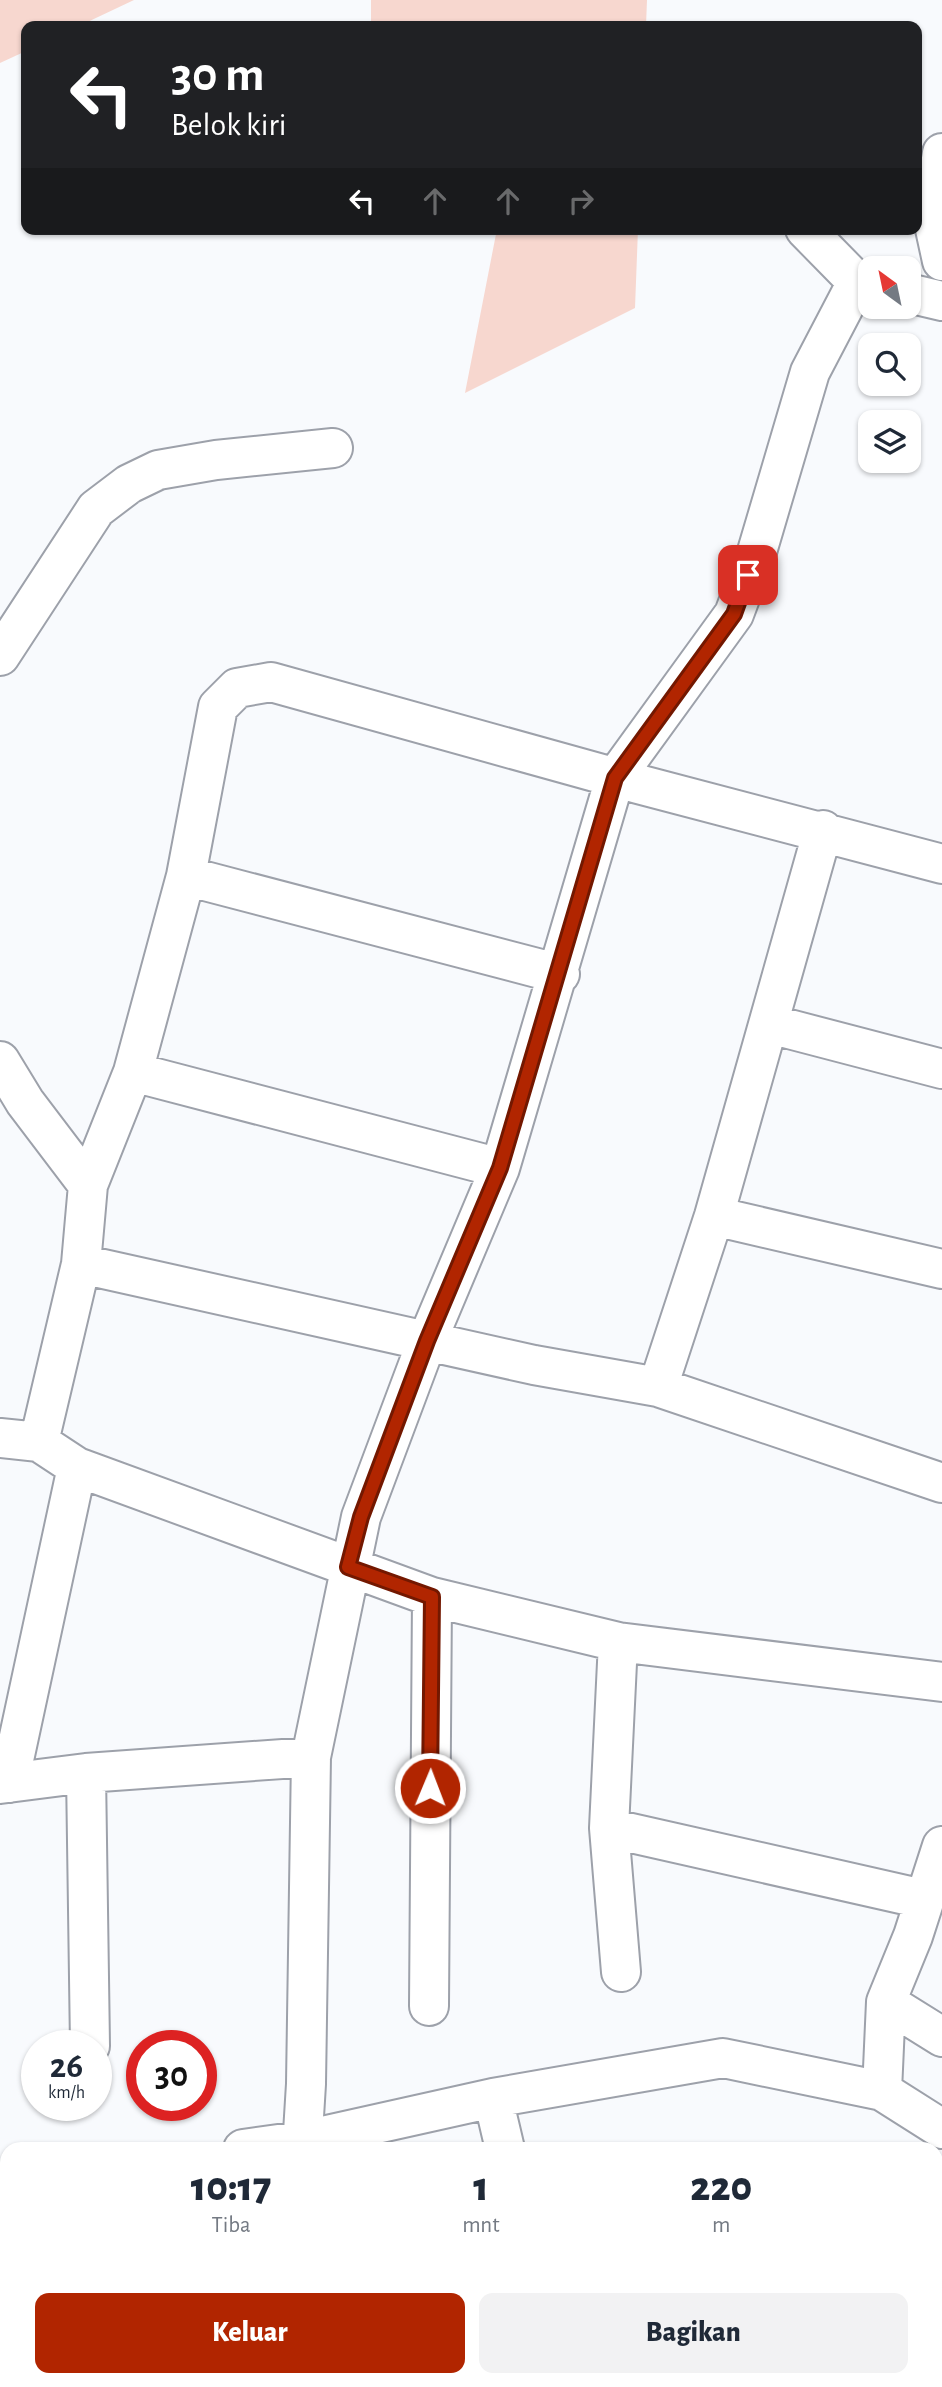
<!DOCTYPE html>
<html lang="id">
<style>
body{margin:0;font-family:"Alegreya Sans",sans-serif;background:#f2f2f3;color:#1f2937;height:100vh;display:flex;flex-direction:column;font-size:26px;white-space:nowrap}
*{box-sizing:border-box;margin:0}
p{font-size:23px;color:#747a83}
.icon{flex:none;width:38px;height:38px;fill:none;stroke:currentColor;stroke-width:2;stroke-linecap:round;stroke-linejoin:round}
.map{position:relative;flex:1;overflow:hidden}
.side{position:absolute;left:0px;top:2142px;width:943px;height:245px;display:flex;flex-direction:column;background:#fff;border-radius:21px 21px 0 0;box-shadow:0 2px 5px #0004}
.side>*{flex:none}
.hud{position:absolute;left:21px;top:21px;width:901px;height:214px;border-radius:14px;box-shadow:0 2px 5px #0004;background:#202124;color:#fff;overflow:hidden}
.needle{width:46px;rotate:327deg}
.buttons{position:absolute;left:858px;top:256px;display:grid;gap:14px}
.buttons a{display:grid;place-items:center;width:63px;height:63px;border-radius:14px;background:#fff;box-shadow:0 2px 5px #0004;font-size:35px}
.speed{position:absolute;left:21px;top:2030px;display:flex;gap:14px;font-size:35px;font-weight:700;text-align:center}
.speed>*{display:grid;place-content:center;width:91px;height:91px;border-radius:50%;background:#fff;box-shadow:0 2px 5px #0004;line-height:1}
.speed small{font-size:18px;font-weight:400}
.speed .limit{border:10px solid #d22;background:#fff;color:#111}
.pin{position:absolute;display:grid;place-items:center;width:60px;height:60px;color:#fff;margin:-30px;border-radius:14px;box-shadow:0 4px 10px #0006}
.me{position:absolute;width:77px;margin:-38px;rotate:1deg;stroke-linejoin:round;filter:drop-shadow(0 0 5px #0008)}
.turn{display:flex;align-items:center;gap:24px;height:147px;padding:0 35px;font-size:32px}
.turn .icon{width:91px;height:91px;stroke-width:2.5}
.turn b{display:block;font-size:49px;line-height:60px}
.lanes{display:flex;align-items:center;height:66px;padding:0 35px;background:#0003;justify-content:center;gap:35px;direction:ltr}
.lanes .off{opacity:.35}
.eta{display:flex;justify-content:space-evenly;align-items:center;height:119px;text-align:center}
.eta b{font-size:42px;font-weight:800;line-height:49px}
.button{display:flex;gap:14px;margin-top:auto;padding:14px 35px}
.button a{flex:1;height:80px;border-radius:14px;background:#b12500;color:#fff;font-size:28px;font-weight:800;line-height:80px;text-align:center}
.button a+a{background:#f2f2f3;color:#1f2937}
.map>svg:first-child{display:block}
.green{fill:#f7d7cf}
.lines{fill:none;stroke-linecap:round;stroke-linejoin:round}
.minor-casing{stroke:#9da1aa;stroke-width:42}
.minor{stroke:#fff;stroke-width:38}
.route-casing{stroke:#731800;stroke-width:18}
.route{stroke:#b12500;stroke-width:12}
</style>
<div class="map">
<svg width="942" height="2387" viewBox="0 0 942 2387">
<rect width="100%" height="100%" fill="#f8fafd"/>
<path class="green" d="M0,0H134L79,26H26V51L0,63Z
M371,0H647L646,26H371Z
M497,229H638L635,308L465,393Z"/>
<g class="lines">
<g class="minor-casing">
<path id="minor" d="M942,153L932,215L942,261
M908,293L942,301
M0,656L96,509L129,484L158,470L216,460L333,448
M186,876L560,974
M770,1024L942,1069
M0,1061L25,1102L88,1185
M133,1072L500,1168
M714,1216L942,1269
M81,1264L534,1365L658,1387L942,1483
M658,1387L714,1216L823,830
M0,1438L39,1442L77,1467L9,1783
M39,1442L81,1264L88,1185L133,1072L186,876L218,707L237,688L271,682L638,784L942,864
M77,1467L432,1597L618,1642L942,1682
M618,1642L609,1828L621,1972
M86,1773L90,2046
M0,1784L86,1773L311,1757
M609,1828L923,1899
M886,2002L942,2037
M429,2006L432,1597
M882,2091L886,2002L913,1936L942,1846
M493,2098L505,2149
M243,2149L300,2141L493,2098L723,2058L882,2091L942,2129
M302,2149L306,2084L311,1757L361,1517L427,1341L500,1168L615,778L734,614L756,555L810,372L857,282L805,229
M0,2191L7,2189
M936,2262L942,2249
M936,2302L942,2298
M936,2358L942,2369
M143,2380L144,2387
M347,2380L348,2387
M561,2380L563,2387
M87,2387L107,2380
M793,2387L805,2380"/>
</g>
<use href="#minor" class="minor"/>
</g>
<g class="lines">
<g class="route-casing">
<path id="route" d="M430,1788L432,1597L348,1567L361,1517L427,1341L500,1168L615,778L734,614L748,575"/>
</g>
<use href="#route" class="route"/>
</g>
</svg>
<div class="buttons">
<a><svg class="needle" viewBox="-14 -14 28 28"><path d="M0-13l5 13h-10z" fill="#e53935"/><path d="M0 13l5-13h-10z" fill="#747a83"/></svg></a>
<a><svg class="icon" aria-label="search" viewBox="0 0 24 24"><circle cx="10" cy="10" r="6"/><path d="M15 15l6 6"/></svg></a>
<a><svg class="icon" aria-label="layers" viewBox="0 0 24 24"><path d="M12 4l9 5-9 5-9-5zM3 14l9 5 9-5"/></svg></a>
</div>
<div class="speed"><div>26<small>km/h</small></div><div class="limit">30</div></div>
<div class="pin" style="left:748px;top:575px;background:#d93025"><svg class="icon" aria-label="arrive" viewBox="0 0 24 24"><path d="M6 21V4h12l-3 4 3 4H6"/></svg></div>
<svg class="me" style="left:430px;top:1788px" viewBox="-20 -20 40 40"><circle r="17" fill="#b12500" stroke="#fff" stroke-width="3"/><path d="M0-11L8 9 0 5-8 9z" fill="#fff"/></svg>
<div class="hud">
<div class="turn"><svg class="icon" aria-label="left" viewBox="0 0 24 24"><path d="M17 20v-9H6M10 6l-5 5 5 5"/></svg><div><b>30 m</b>Belok kiri</div></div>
<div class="lanes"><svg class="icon" aria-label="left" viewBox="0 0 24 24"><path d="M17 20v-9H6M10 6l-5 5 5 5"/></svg><svg class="icon off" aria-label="ahead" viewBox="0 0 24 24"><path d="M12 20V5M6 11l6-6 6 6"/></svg><svg class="icon off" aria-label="ahead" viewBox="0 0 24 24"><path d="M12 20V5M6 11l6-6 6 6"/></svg><svg class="icon off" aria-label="right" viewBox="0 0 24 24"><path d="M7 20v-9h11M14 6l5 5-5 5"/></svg></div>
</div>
<section class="side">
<div class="eta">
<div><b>10:17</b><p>Tiba</p></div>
<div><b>1</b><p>mnt</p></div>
<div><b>220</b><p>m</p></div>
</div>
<div class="button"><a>Keluar</a><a>Bagikan</a></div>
</section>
</div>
